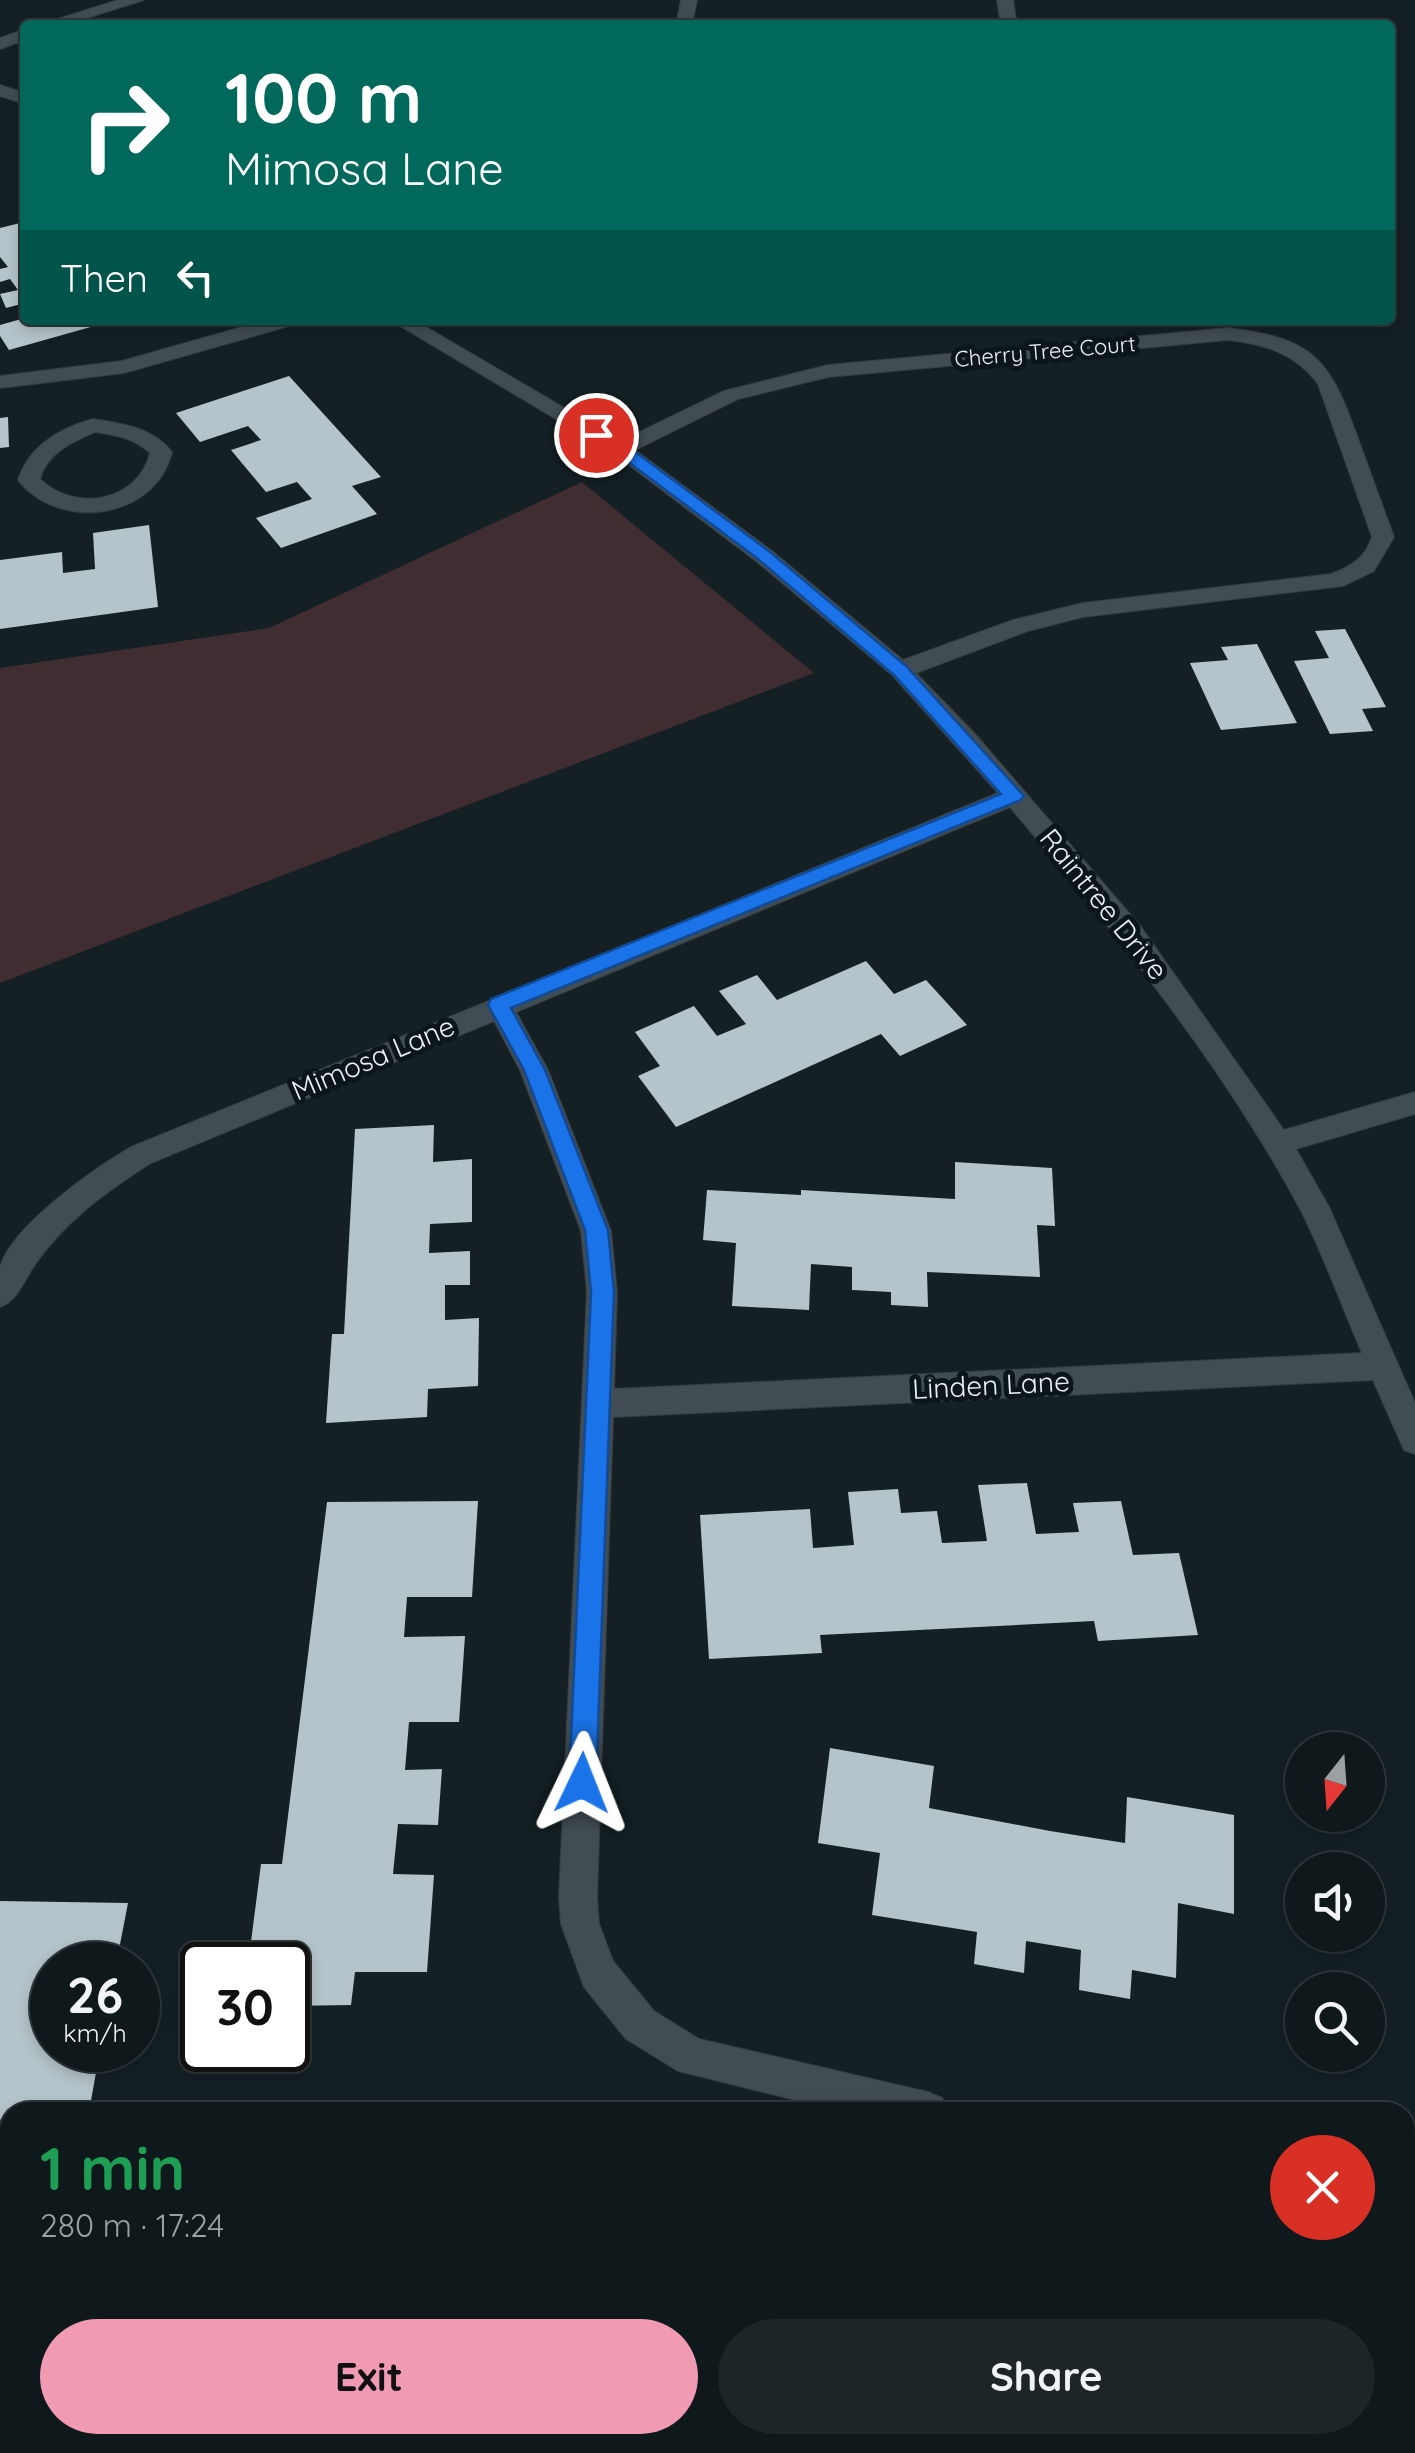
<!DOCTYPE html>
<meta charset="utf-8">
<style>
body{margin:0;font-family:Quicksand,sans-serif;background:#1d2528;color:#f1f3f6;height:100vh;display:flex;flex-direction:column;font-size:38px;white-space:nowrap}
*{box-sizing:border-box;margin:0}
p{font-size:32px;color:#9ba0a3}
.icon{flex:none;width:55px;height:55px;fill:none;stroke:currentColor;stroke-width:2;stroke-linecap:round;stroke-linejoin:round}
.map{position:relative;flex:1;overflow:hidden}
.panel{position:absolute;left:0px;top:2102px;width:1415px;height:352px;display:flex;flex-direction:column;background:#0f181b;border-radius:30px 30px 0 0;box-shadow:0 5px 15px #0003,0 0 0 2px #2f373a}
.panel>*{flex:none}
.guide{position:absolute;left:20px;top:20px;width:1375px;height:305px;border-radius:10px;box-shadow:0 5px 15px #0003,0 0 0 2px #2f373a;background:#00695c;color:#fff;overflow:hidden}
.needle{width:65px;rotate:197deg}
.controls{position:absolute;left:1285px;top:1732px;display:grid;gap:20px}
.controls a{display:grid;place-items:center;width:100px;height:100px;border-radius:50%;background:#0f181b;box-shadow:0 5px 15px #0003,0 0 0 2px #2f373a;font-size:50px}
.speed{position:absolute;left:30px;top:1942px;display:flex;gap:20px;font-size:50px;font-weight:700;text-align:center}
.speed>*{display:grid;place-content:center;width:130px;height:130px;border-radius:50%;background:#0f181b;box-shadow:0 5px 15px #0003,0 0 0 2px #2f373a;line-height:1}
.speed small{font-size:25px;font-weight:400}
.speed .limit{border:5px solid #111;border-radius:15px;background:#fff;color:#111}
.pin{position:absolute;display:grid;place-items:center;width:85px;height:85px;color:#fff;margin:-42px;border:5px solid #fff;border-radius:50%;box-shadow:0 2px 10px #0007}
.me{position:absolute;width:110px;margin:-55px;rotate:2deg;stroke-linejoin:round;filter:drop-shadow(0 0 8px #0008)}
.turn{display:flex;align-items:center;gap:35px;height:210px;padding:0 40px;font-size:45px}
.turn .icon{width:130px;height:130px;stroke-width:2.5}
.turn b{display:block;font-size:70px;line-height:85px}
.then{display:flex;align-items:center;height:95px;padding:0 40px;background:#0003;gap:20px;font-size:38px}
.round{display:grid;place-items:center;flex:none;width:105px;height:105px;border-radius:52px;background:#1d2528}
.summary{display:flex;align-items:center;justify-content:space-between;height:170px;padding:0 40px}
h1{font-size:60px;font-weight:800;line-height:75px;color:#1e9e55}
.cta{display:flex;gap:20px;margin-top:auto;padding:20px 40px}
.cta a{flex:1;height:115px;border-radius:60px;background:#f09ab4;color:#111;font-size:40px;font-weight:800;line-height:115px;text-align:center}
.cta a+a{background:#1d2528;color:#f1f3f6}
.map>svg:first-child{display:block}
.green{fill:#402d32}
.building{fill:#b5c4ca}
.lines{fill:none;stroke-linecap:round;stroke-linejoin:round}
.minor-casing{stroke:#353c40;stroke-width:2}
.minor{fill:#414d53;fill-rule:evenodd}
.route{fill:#1a73e8;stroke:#114b97;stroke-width:2.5}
.labels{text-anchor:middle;stroke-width:10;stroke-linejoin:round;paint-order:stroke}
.far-street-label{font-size:22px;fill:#eaf1f5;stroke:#0b161b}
.street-label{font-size:28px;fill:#eaf1f5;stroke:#0b161b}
</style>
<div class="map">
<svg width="1415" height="2453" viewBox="0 0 1415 2453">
<rect width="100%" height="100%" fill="#142024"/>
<path class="green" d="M582,482L814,673L0,983V668L269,628Z"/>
<path class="building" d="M20,223L25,229V303L6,308L0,294L18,290L10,279L0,282V269L8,267L0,257V228Z
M25,318V320L112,321L9,350L0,336V325Z
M289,376L381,477L352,486L377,514L281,548L256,518L312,499L297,482L266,492L231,450L261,440L248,426L200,442L176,413Z
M8,417L9,447L0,448V418Z
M149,525L158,607L0,629V560L62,552L63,573L95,569L93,533Z
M1345,629L1386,707L1362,709L1373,731L1330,734L1294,661L1329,658L1315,631Z
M1257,644L1297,723L1221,730L1190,663L1228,660L1221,647Z
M866,961L894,994L926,980L967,1025L900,1056L881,1034L676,1127L638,1076L660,1066L635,1032L694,1006L717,1036L746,1024L719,991L757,975L777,1000Z
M434,1125L433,1162L472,1159V1222L430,1224L429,1253L470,1251V1285H445V1320L479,1318L478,1386L428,1389L427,1417L326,1423L332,1334H344L355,1129Z
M955,1162L1052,1168L1055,1226L1037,1225L1040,1277L927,1272L928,1307L891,1305V1292L852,1290V1267L811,1264L809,1310L732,1306L736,1243L703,1240L707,1190L801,1195V1190L955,1199Z
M1027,1483L1036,1534L1079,1532L1073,1503L1121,1501L1133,1555L1179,1553L1198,1635L1098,1641L1094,1621L820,1635L822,1653L709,1659L700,1515L810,1509L813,1548L854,1545L848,1492L898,1489L901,1513L937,1511L942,1543L987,1541L978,1485Z
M478,1501L472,1597H407L404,1637L465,1636L459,1722H409L405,1770L442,1769L438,1825L398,1824L393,1874L434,1875L427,1972H355L351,2005L288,2006V1965H248L261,1864H282L327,1502Z
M830,1748L934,1766L929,1808L1050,1831L1125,1843L1127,1797L1234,1815V1914L1178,1903L1176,1978L1132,1970L1130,1999L1079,1990L1081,1950L1026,1941L1024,1973L974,1964L977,1932L872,1915L880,1853L818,1843Z
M0,1901L128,1903L116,1965H52V2050H100L89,2112H10V2445H26L25,2453H0Z
M1127,2445L1126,2453H770L744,2446L743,2453H614L589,2446Z"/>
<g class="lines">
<g class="minor-casing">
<path id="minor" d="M118,0H144L65,25H39Z
M681,0H697L692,25H676Z
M997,0H1013L1017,25H1001Z
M25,29V40L0,49V38Z
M0,85L25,93V104L0,96Z
M267,320H299L296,324L124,373L0,388V376L122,361Z
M390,320H414L621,441L724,391L828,365L1228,328C1311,338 1329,357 1356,433C1369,468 1381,502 1394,537L1374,571L1343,586L1083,617L1028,631L916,673L976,735L1141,927L1284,1130L1415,1092V1114L1296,1149L1329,1207L1415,1403V1454L1404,1450L1373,1380L613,1417L597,1897L599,1924L613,1961L654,2011L699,2039L928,2092L942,2098L948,2112H844L678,2071L626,2039L584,1987L561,1924L559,1897L587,1292L581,1231L520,1070L494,1021L151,1163C107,1191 64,1222 34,1266C24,1281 17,1301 0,1307C0,1295 0,1279 0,1268C9,1228 96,1167 131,1147L998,793L892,675L756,561L613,453ZM1228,340C1264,344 1295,353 1318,384L1372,537C1365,558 1352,566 1331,574L1083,603L1013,620L903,660L772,551L635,450L738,399L828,377ZM1010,807C1115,932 1221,1063 1299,1207C1323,1253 1341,1305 1362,1353L614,1389L617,1292L611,1231L548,1070L516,1012Z
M93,419C123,424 152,427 172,452C156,519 60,533 18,480C29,446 60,428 93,419ZM95,432C116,435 134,438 150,453C138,502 75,513 40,479C48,452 71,443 95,432Z
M1405,2203L1415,2206V2248L1405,2245Z"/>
</g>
<use href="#minor" class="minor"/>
</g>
<path class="route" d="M596,431L626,445L770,552L906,666L1024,796L1021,800L511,1008L545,1070L608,1230L614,1292L596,1783L592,1793L582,1797L573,1793L569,1783L591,1292L585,1230L524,1070L488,1005L491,999L1001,794L894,675L758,559L615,452L590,439V432Z"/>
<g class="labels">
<g class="far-street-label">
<text transform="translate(1045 351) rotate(-5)" y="8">Cherry Tree Court</text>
</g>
<g class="street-label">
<text transform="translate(1104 904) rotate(51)" y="10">Raintree Drive</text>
<text transform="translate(373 1058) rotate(-23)" y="10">Mimosa Lane</text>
<text transform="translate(991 1385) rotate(-3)" y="10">Linden Lane</text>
</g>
</g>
</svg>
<div class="controls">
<a><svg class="needle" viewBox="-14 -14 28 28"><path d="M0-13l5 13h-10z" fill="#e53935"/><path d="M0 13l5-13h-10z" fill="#9ba0a3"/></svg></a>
<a><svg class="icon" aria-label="sound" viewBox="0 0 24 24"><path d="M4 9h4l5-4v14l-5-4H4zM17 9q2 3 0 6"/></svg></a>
<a><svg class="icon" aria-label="search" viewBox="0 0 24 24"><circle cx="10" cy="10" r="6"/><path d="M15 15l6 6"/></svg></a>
</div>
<div class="speed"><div>26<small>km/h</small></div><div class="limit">30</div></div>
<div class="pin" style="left:596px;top:435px;background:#d93025"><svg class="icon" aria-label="arrive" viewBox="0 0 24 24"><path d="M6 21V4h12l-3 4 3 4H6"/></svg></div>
<svg class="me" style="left:582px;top:1783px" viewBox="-20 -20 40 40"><path d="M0-17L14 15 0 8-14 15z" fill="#1a73e8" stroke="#fff" stroke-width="4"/></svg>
<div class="guide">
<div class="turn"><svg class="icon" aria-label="right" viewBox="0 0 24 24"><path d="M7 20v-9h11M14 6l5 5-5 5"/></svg><div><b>100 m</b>Mimosa Lane</div></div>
<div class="then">Then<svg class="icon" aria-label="left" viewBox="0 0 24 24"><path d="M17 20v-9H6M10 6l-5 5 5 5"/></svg></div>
</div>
<section class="panel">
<div class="summary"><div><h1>1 min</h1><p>280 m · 17:24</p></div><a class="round" style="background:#d93025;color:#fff"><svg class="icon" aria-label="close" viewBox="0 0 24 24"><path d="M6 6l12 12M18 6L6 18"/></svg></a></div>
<div class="cta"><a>Exit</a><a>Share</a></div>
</section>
</div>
